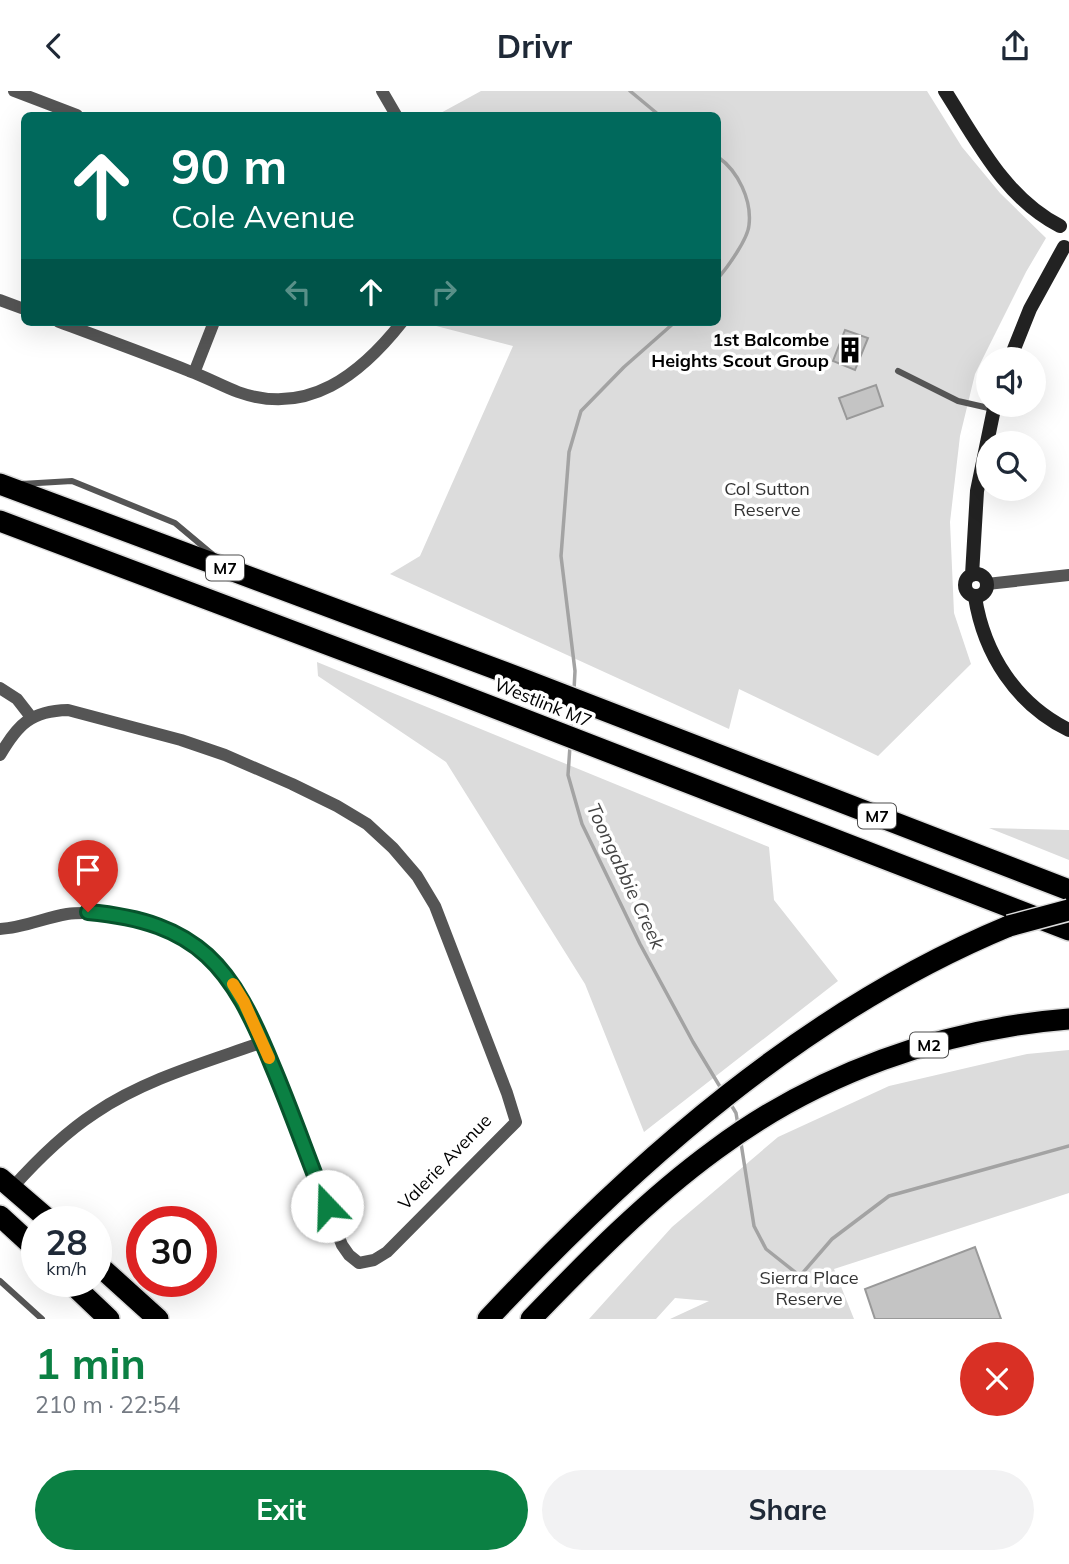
<!DOCTYPE html>
<meta charset="utf-8">
<style>
body{margin:0;font-family:Mulish,sans-serif;background:#f2f2f3;color:#1f2937;height:100vh;display:flex;flex-direction:column;font-size:26px;white-space:nowrap}
*{box-sizing:border-box;margin:0}
p{font-size:23px;color:#747a83}
.icon{flex:none;width:38px;height:38px;fill:none;stroke:currentColor;stroke-width:2;stroke-linecap:round;stroke-linejoin:round}
.map{position:relative;height:1228px;overflow:hidden}
.details{display:flex;flex-direction:column;background:#fff;flex:1}
.details>*{flex:none}
.top-card{position:absolute;left:21px;top:21px;width:700px;height:214px;border-radius:10px;box-shadow:0 7px 28px #0002;background:#00695c;color:#fff;overflow:hidden}
.tools{position:absolute;left:976px;top:256px;display:grid;gap:14px}
.tools a{display:grid;place-items:center;width:70px;height:70px;border-radius:50%;background:#fff;box-shadow:0 7px 28px #0002;font-size:35px}
.speed{position:absolute;left:21px;top:1115px;display:flex;gap:14px;font-size:35px;font-weight:700;text-align:center}
.speed>*{display:grid;place-content:center;width:91px;height:91px;border-radius:50%;background:#fff;box-shadow:0 7px 28px #0002;line-height:1}
.speed small{font-size:18px;font-weight:400}
.speed .limit{border:10px solid #d22;background:#fff;color:#111}
.pin{position:absolute;display:grid;place-items:center;width:60px;height:60px;color:#fff;margin:-72px -30px;border-radius:50% 50% 50% 0;rotate:-45deg;box-shadow:0 0 7px #0007}
.pin .icon{rotate:45deg}
.me{position:absolute;width:77px;margin:-38px;rotate:339deg;stroke-linejoin:round;filter:drop-shadow(0 0 5px #0008)}
.turn{display:flex;align-items:center;gap:24px;height:147px;padding:0 35px;font-size:32px}
.turn .icon{width:91px;height:91px;stroke-width:2.5}
.turn b{display:block;font-size:49px;line-height:60px}
.lanes{display:flex;align-items:center;height:66px;padding:0 35px;background:#0003;justify-content:center;gap:35px;direction:ltr}
.lanes .off{opacity:.35}
.round{display:grid;place-items:center;flex:none;width:74px;height:74px;border-radius:37px;background:#f2f2f3}
.headline{display:flex;align-items:center;justify-content:space-between;height:119px;padding:0 35px}
h1{font-size:42px;font-weight:700;line-height:52px;color:#0b8043}
.button{display:flex;gap:14px;margin-top:auto;padding:14px 35px}
.button a{flex:1;height:80px;border-radius:42px;background:#0b8043;color:#fff;font-size:28px;font-weight:700;line-height:80px;text-align:center}
.button a+a{background:#f2f2f3;color:#1f2937}
header{display:flex;justify-content:space-between;align-items:center;height:91px;padding:0 35px;background:#fff;font-size:32px;font-weight:700}
.map>svg:first-child{display:block}
.green{fill:#dcdcdc}
.lines{fill:none;stroke-linecap:round;stroke-linejoin:round}
.stream{stroke:#a3a3a3;stroke-width:3.5}
.building{fill:#c4c4c4;stroke:#999;stroke-width:2}
.highway-casing{stroke:#dbdbdb;stroke-width:24}
.lane{stroke:#555;stroke-width:6}
.street{stroke:#555;stroke-width:12}
.secondary{stroke:#222;stroke-width:14}
.highway{stroke:#000;stroke-width:21}
.highway-bridge-casing{stroke:#dbdbdb;stroke-width:24;stroke-linecap:butt}
.highway-bridge{stroke:#000;stroke-width:21}
.route-casing{stroke:#07532c;stroke-width:18}
.route{stroke:#0b8043;stroke-width:12}
.slow{stroke:#f59e0b;stroke-width:12}
.labels{text-anchor:middle;stroke-width:7;stroke-linejoin:round;paint-order:stroke}
.shield{fill:#fff;stroke:#4c4c4c;stroke-width:2}
.shield-label{font-size:16px;font-weight:bold;fill:#000}
.poi-label{font-size:18px;font-weight:bold;fill:#000;stroke:#fff;text-anchor:end}
.park-label{font-size:18px;fill:#333;stroke:#fff}
.street-label{font-size:18px;fill:#000;stroke:#fff}
.water-label{font-size:19px;font-style:italic;fill:#444;stroke:#fff}
</style>
<header><svg class="icon" aria-label="back" viewBox="0 0 24 24"><path d="M15 5l-7 7 7 7"/></svg>Drivr<svg class="icon" aria-label="share" viewBox="0 0 24 24"><path d="M12 15V3M7 8l5-5 5 5M5 13v7h14v-7"/></svg></header>
<div class="map">
<svg width="1069" height="1228" viewBox="0 0 1069 1228">
<rect width="100%" height="100%" fill="#fff"/>
<path class="green" d="M481,0H927L962,56L1000,102L1046,147L1026,181L975,283L960,345L950,431L954,522L971,573L878,665L739,598L729,638L390,483L420,465L513,255L421,231H718V24H437Z
M317,571L769,756L774,809L838,890L644,1041L585,893L446,671L318,585Z
M989,737L1069,739V769Z
M1069,959V1102L834,1178L854,1228H670L709,1210L675,1207L656,1228H589L672,1136L778,1046L889,995L1027,963Z"/>
<g class="lines">
<path class="stream" d="M630,0L659,24
M718,66C738,80 752,109 749,134C748,148 727,177 718,187
M574,599L575,580L561,465L569,361L581,320L624,276L675,231
M571,637L573,614
M570,655L568,684L582,733L640,853L693,951L722,999
M730,1012L736,1022L738,1034
M741,1052L754,1135L766,1158L800,1185L832,1148L889,1105L1069,1055"/>
</g>
<path class="building" d="M845,239L868,247L855,279L833,270Z
M876,294L883,315L847,328L839,307Z
M975,1156L1001,1228H875L865,1198Z"/>
<g class="lines">
<g class="highway-casing">
<path id="highway" d="M0,393L528,590L1069,799
M0,430L438,595L1069,839
M0,1087L50,1130
M0,1125L37,1159
M96,1172L158,1228
M69,1190L109,1228
M488,1228C636,1070 806,919 1009,835
M531,1228C588,1169 648,1108 715,1059C817,983 942,938 1069,928"/>
</g>
<path class="lane" d="M898,280L958,310L993,318
M21,393L72,390L175,432L212,463
M0,1190L42,1228"/>
<path class="street" d="M14,0L77,24
M382,0L396,24
M0,209L24,218
M59,231C102,247 146,263 189,280C206,286 222,295 238,301C308,326 361,283 402,231
M194,282L214,231
M987,493L1069,484
M0,597L17,608L31,626
M0,664C18,633 31,620 68,619L181,649L225,664L292,693L337,715L367,733L393,757L417,785L435,815L507,1002L516,1031L387,1161L374,1169L359,1172L349,1164L342,1154C324,1108 306,1062 288,1016C253,923 223,835 109,823C95,822 81,821 67,823C44,827 23,837 0,838
M12,1097C37,1069 63,1043 95,1022C145,988 207,971 263,951"/>
<path class="secondary" d="M945,0C977,50 1005,107 1060,135
M1010,268L1030,218L1064,156
M965 494a11 11 0 1 1 22 0a11 11 0 1 1-22 0Z
M972,484L977,400L995,313
M975,506C984,563 1016,613 1069,639"/>
<use href="#highway" class="highway"/>
<g class="highway-bridge-casing">
<path id="highway-bridge" d="M1009,835L1069,819"/>
</g>
<use href="#highway-bridge" class="highway-bridge"/>
</g>
<g class="lines">
<g class="route-casing">
<path id="route" d="M88,821C200,831 232,876 272,974C292,1021 308,1068 327,1115"/>
</g>
<use href="#route" class="route"/>
<path class="slow" d="M233,893L244,911L269,967"/>
</g>
<defs>
<g id="building-bare" transform="scale(2.1)"><path d="M-4-6H4V6H1V3H-1V6H-4ZM-2.5-4.3h1.7v1.8h-1.7ZM.8-4.3h1.7v1.8H.8ZM-2.5-1h1.7V.8h-1.7ZM.8-1h1.7V.8H.8Z" fill="#000" stroke="#fff" stroke-width="2.5" paint-order="stroke"/></g>
</defs>
<g fill-rule="evenodd">
<use href="#building-bare" x="850" y="259"/>
</g>
<g class="labels">
<g class="shield">
<rect x="206" y="464.5" width="38" height="25" rx="5"/>
<rect x="858" y="712.5" width="38" height="25" rx="5"/>
<rect x="910" y="941.5" width="38" height="25" rx="5"/>
</g>
<g class="shield-label">
<text x="225" y="483">M7</text>
<text x="877" y="731">M7</text>
<text x="929" y="960">M2</text>
</g>
<g class="poi-label">
<text x="829" y="255">1st Balcombe<tspan x="829" dy="21">Heights Scout Group</tspan></text>
</g>
<g class="park-label">
<text x="767" y="404">Col Sutton<tspan x="767" dy="21">Reserve</tspan></text>
<text x="809" y="1193">Sierra Place<tspan x="809" dy="21">Reserve</tspan></text>
</g>
<g class="street-label">
<text transform="translate(543 612) rotate(22)" y="6">Westlink M7</text>
<text transform="translate(445 1071) rotate(-46)" y="6">Valerie Avenue</text>
</g>
<g class="water-label">
<text transform="translate(626 785) rotate(65)" y="7">Toongabbie Creek</text>
</g>
</g>
</svg>
<div class="tools">
<a><svg class="icon" aria-label="sound" viewBox="0 0 24 24"><path d="M4 9h4l5-4v14l-5-4H4zM17 9q2 3 0 6"/></svg></a>
<a><svg class="icon" aria-label="search" viewBox="0 0 24 24"><circle cx="10" cy="10" r="6"/><path d="M15 15l6 6"/></svg></a>
</div>
<div class="speed"><div>28<small>km/h</small></div><div class="limit">30</div></div>
<div class="pin" style="left:88px;top:821px;background:#d93025"><svg class="icon" aria-label="arrive" viewBox="0 0 24 24"><path d="M6 21V4h12l-3 4 3 4H6"/></svg></div>
<svg class="me" style="left:327px;top:1115px" viewBox="-20 -20 40 40"><circle r="19" fill="#fff"/><path d="M0-13L10 11 0 6-10 11z" fill="#0b8043"/></svg>
<div class="top-card">
<div class="turn"><svg class="icon" aria-label="ahead" viewBox="0 0 24 24"><path d="M12 20V5M6 11l6-6 6 6"/></svg><div><b>90 m</b>Cole Avenue</div></div>
<div class="lanes"><svg class="icon off" aria-label="left" viewBox="0 0 24 24"><path d="M17 20v-9H6M10 6l-5 5 5 5"/></svg><svg class="icon" aria-label="ahead" viewBox="0 0 24 24"><path d="M12 20V5M6 11l6-6 6 6"/></svg><svg class="icon off" aria-label="right" viewBox="0 0 24 24"><path d="M7 20v-9h11M14 6l5 5-5 5"/></svg></div>
</div>
</div>
<section class="details">
<div class="headline"><div><h1>1 min</h1><p>210 m · 22:54</p></div><a class="round" style="background:#d93025;color:#fff"><svg class="icon" aria-label="close" viewBox="0 0 24 24"><path d="M6 6l12 12M18 6L6 18"/></svg></a></div>
<div class="button"><a>Exit</a><a>Share</a></div>
</section>
